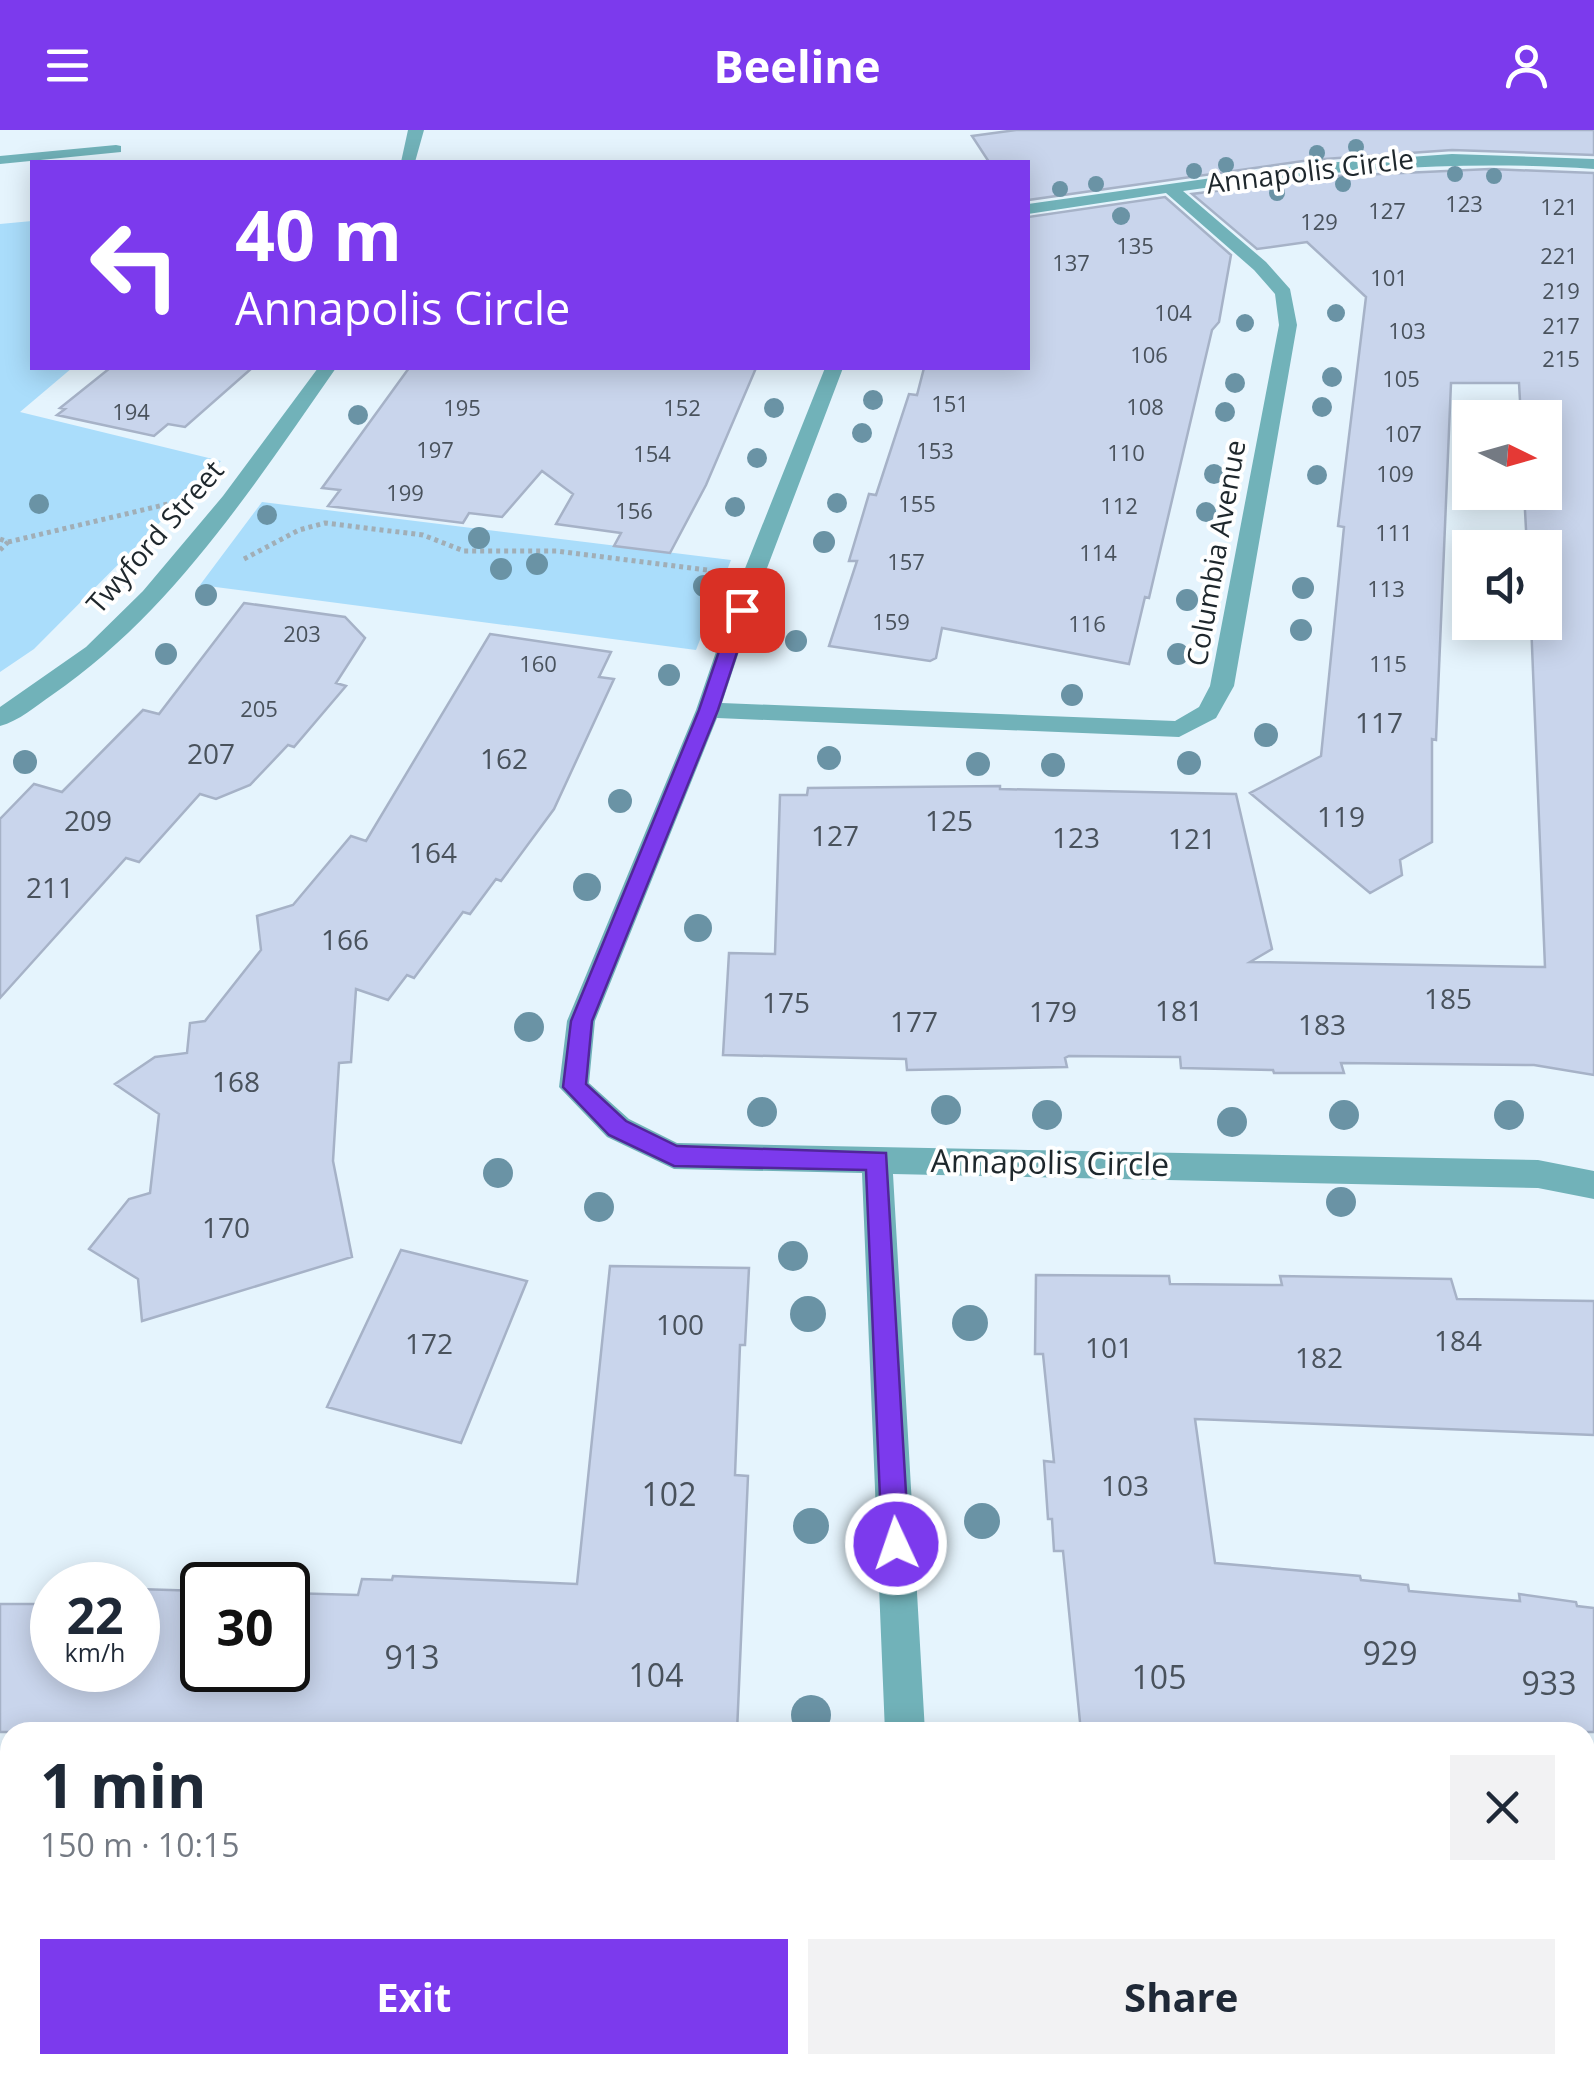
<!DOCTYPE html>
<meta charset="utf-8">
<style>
body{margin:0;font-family:"Open Sans",sans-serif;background:#f2f2f3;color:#1f2937;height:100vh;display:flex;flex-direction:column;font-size:38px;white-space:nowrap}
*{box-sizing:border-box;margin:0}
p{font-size:32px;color:#747a83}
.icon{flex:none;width:55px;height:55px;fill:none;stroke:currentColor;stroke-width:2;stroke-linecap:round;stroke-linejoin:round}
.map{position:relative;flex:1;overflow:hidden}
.side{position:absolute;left:0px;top:1592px;width:1595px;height:352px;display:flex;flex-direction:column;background:#fff;border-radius:30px 30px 0 0;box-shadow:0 5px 25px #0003}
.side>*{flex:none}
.top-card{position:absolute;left:30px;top:30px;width:1000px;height:210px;border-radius:0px;box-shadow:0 5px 25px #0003;background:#7c3aed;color:#fff;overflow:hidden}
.needle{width:65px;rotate:95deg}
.fabs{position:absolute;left:1452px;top:270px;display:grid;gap:20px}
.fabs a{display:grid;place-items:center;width:110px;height:110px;border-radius:0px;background:#fff;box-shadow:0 5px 25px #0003;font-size:50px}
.speed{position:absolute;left:30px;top:1432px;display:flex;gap:20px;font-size:50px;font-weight:700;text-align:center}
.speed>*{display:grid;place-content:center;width:130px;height:130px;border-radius:50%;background:#fff;box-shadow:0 5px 25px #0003;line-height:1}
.speed small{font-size:25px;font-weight:400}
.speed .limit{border:5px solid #111;border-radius:15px;background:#fff;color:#111}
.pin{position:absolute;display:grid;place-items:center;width:85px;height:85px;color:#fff;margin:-42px;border-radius:20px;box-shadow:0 5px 15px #0006}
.me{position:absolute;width:110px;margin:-55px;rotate:357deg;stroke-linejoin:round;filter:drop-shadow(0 0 8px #0008)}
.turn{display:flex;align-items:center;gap:35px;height:210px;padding:0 40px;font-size:45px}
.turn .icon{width:130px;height:130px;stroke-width:2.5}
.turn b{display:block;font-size:70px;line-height:85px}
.round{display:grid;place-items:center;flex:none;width:105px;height:105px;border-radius:0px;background:#f2f2f3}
.headline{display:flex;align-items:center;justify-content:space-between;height:170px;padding:0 40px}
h1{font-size:60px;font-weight:700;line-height:75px}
.button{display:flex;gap:20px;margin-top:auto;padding:20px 40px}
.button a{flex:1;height:115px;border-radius:0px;background:#7c3aed;color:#fff;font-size:40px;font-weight:700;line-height:115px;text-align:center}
.button a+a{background:#f2f2f3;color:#1f2937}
header{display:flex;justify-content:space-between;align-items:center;height:130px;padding:0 40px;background:#7c3aed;color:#fff;font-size:45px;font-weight:700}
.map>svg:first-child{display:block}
.green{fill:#aaddfb}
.building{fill:#c9d5ec;stroke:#a6b2c7;stroke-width:2.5}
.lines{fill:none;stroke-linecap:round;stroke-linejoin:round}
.path{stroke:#a1aeb6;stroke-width:5;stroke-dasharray:4 4;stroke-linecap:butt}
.lane{fill:#71b2b9;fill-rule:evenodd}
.street{fill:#71b2b9;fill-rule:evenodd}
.tree{fill:#6a93a5}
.route{fill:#7c3aed;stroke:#51269a;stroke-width:2.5}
.labels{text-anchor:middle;stroke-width:8;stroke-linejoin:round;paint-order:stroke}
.far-number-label{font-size:22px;fill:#49525c}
.far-street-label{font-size:28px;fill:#1e272c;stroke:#fff}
.number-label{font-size:28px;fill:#49525c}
.street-label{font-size:32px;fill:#1e272c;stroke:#fff}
.near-number-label{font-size:32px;fill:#49525c}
</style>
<header><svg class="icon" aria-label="menu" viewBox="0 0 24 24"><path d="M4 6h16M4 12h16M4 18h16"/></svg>Beeline<svg class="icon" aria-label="person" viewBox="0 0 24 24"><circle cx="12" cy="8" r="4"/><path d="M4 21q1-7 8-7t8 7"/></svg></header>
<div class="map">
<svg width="1594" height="1944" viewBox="0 0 1594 1944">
<rect width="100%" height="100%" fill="#e5f4fd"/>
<path class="green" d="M32,91V238H72L20,282L221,331L34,519L0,542V94Z
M262,372L731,430L696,520L200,455Z"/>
<path class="building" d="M1016,0H1594V25L1452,20L1310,30L1028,70V32H989L972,6Z
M1490,39L1594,43V945L1534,935L1341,933L1344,943H1274L1273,940L1181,938L1180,927L1069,926L1065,928L1067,937L907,940L906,929L723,925L729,823L775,824L780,665H807L808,658L1000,656V659L1236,664L1272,819L1250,832L1545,837L1531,492H1545V418H1527L1524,362H1545V288H1521L1519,253H1451L1436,610L1432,609V712L1400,730L1402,745L1370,763L1250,663L1321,626L1344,397L1338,396L1366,167L1307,112L1257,119L1192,64L1337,46Z
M1165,67L1231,125L1219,192L1212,200L1149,468L1145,467L1129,534L942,498L936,528L930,531L829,516L857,431H849L869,364L876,365L909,264L917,265L924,238H1028V87Z
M110,238H252L185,297L168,294L154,306L57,285L65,279L60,278Z
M409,238H756L706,355L670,423L614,416L621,403L556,394L573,364L542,341L502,387L469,383L463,393L328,376L340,360L322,358Z
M244,473L345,487L365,508L336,553L346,556L294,617L288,615L250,655L216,669L200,664L139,732L126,728L0,868V689L34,654L62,662L143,580L159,584Z
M490,504L611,522L599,547L614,549L554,679L501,751L496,749L470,784L463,782L414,848L407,845L388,870L356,859L351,932L339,933L333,1031L352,1127L142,1191L138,1149L89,1119L129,1069L150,1063L159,984L115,954L155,927L187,923L190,893L205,891L261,820L257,786L293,775L351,706L366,711Z
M401,1120L527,1151L461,1313L327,1277Z
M610,1136L749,1138L745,1215H740L735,1345L748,1346L737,1602H0V1474H51L52,1470V1540H138V1459L202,1461V1540H288V1463L358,1465L362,1449L392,1450L393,1446L577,1454Z
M1036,1145L1169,1146L1170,1154L1282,1155L1280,1146L1451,1149L1457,1169L1594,1171V1305L1195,1289L1215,1433L1360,1446L1361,1450L1408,1455L1409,1461L1520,1471L1519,1464L1576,1472L1577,1476L1594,1478V1602H1081L1063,1421H1054L1052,1389H1048L1044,1331L1054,1332L1043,1224H1035Z"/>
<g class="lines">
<path class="path" d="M0,409L8,412L0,420
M8,412L172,373
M244,429L299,400L325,393L423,405L464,421H557L707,440"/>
<path class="lane" d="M116,15L121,16V22L0,34V26Z"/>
<path class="street" d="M408,0H424L415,32H401Z
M1452,24L1594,29V39C1455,29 1320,41 1183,61L1266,132L1290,159L1297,195L1234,556L1216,588L1179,607L717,588L595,891L589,953L629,989L677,1013L1538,1030L1594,1041V1069L1538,1058L893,1044L925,1602H885L862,1043L674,1039L607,1007L559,957L567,891L696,580L742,446L825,238H843L764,446L722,573L1175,591L1199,577L1210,556L1279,195L1275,164L1254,140L1166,63L1028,84V74L1310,34Z
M318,238H336C254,355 172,483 52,565C36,576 19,591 0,596V577L86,517L143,461L223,366Z
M1585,1869H1594V1913H1585Z
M10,1896V1935H23L0,1941V1897Z
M894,1935H938V1944H894Z"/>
</g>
<g class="tree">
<circle cx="1356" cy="17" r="8"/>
<circle cx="1317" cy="23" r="8"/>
<circle cx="1226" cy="35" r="8"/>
<circle cx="1194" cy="41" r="8"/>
<circle cx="1455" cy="44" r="8"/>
<circle cx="1494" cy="46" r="8"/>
<circle cx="1096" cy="54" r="8"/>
<circle cx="1343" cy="54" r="8"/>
<circle cx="1060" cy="59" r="8"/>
<circle cx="1277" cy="63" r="8"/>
<circle cx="1121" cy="86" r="9"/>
<circle cx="1336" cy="183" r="9"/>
<circle cx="1245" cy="193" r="9"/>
<circle cx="1332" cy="247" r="10"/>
<circle cx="1235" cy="253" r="10"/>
<circle cx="873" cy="270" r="10"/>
<circle cx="1322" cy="277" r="10"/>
<circle cx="774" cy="278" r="10"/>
<circle cx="1225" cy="282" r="10"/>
<circle cx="358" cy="285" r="10"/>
<circle cx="862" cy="303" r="10"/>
<circle cx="757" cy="328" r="10"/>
<circle cx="1214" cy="344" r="10"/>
<circle cx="1317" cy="345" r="10"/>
<circle cx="837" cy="373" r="10"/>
<circle cx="39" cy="374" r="10"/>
<circle cx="735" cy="377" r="10"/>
<circle cx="1206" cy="382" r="10"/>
<circle cx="267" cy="385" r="10"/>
<circle cx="479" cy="408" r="11"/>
<circle cx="824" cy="412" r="11"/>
<circle cx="537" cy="434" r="11"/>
<circle cx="501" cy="439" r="11"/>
<circle cx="704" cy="456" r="11"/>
<circle cx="1303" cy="458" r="11"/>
<circle cx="206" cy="465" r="11"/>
<circle cx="1187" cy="470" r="11"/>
<circle cx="1301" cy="500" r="11"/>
<circle cx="796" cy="511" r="11"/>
<circle cx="166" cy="524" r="11"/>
<circle cx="1178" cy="524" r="11"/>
<circle cx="669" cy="545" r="11"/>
<circle cx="1072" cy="565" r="11"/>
<circle cx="1266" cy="605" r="12"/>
<circle cx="829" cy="628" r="12"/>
<circle cx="25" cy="632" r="12"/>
<circle cx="1189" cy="633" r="12"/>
<circle cx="978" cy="634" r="12"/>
<circle cx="1053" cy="635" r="12"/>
<circle cx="620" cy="671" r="12"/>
<circle cx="587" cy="757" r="14"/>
<circle cx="698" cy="798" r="14"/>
<circle cx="529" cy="897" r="15"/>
<circle cx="946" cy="980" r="15"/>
<circle cx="762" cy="982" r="15"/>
<circle cx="1047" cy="985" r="15"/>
<circle cx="1344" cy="985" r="15"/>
<circle cx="1509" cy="985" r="15"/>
<circle cx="1232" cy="992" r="15"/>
<circle cx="498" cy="1043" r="15"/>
<circle cx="1341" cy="1072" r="15"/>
<circle cx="599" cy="1077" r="15"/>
<circle cx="793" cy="1126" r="15"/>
<circle cx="808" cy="1184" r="18"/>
<circle cx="970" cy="1193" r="18"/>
<circle cx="982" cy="1391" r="18"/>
<circle cx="811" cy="1396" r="18"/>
<circle cx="811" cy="1585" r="20"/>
</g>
<path class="route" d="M742,474L751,480L718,580L592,891L586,954L626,991L677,1016L886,1023L909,1414L905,1424L896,1428L886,1424L882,1414L866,1040L674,1036L609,1005L563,957L571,891L699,580L733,480Z"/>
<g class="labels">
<g class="far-number-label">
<text x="1464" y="82">123</text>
<text x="1559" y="85">121</text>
<text x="1387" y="89">127</text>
<text x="1319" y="100">129</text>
<text x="1135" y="124">135</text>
<text x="1559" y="134">221</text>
<text x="1071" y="141">137</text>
<text x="1389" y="156">101</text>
<text x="1561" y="169">219</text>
<text x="1173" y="191">104</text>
<text x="1561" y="204">217</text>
<text x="1407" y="209">103</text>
<text x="1149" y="233">106</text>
<text x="1561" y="237">215</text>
<text x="1401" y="257">105</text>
<text x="950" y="282">151</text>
<text x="1145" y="285">108</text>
<text x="462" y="286">195</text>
<text x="682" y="286">152</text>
<text x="131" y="290">194</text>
<text x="1403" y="312">107</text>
<text x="435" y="328">197</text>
<text x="935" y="329">153</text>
<text x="1126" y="331">110</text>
<text x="652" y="332">154</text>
<text x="1395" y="352">109</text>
<text x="405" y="371">199</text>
<text x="917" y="382">155</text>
<text x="1119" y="384">112</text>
<text x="634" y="389">156</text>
<text x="1394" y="411">111</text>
<text x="1098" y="431">114</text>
<text x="906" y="440">157</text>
<text x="1386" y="467">113</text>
<text x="891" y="500">159</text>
<text x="1087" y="502">116</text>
<text x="302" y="512">203</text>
<text x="538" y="542">160</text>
<text x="1388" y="542">115</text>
<text x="259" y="587">205</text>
</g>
<g class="far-street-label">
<text transform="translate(1310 41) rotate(-7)" y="10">Annapolis Circle</text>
<text transform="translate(155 407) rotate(-49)" y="10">Twyford Street</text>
<text transform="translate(1216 423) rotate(-80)" y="10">Columbia Avenue</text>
</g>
<g class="number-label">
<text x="1379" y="603">117</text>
<text x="211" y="634">207</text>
<text x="504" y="639">162</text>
<text x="1341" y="697">119</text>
<text x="88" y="701">209</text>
<text x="949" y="701">125</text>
<text x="835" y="716">127</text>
<text x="1076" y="718">123</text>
<text x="1192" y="719">121</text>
<text x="433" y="733">164</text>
<text x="50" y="768">211</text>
<text x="345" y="820">166</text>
<text x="1448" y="879">185</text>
<text x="786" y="883">175</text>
<text x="1179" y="891">181</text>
<text x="1053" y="892">179</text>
<text x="914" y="902">177</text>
<text x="1322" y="905">183</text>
<text x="236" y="962">168</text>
<text x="226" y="1108">170</text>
<text x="680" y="1205">100</text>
<text x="1458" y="1221">184</text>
<text x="429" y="1224">172</text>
<text x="1109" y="1228">101</text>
<text x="1319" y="1238">182</text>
<text x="1125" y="1366">103</text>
</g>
<g class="street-label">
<text transform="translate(1050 1033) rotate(1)" y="11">Annapolis Circle</text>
</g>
<g class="near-number-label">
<text x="669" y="1376">102</text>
<text x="1390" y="1535">929</text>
<text x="412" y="1539">913</text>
<text x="656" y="1557">104</text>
<text x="1159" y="1559">105</text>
<text x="1549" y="1565">933</text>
</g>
</g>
</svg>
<div class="fabs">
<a><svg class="needle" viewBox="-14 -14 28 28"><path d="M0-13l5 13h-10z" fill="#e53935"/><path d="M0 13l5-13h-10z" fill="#747a83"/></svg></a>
<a><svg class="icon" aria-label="sound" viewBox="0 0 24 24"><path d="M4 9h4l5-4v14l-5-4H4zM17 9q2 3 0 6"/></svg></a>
</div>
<div class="speed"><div>22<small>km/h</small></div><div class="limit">30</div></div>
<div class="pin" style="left:742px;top:480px;background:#d93025"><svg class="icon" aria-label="arrive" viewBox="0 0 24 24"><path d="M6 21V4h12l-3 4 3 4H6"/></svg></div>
<svg class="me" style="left:896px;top:1414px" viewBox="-20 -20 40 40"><circle r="17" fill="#7c3aed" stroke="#fff" stroke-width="3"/><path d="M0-11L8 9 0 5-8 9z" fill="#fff"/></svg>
<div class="top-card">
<div class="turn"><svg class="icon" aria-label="left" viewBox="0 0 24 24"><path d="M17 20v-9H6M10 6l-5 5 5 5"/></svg><div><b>40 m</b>Annapolis Circle</div></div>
</div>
<section class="side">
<div class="headline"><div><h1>1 min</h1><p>150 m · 10:15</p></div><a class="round"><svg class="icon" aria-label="close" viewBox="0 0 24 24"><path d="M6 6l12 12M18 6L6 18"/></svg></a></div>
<div class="button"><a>Exit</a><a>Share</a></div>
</section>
</div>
